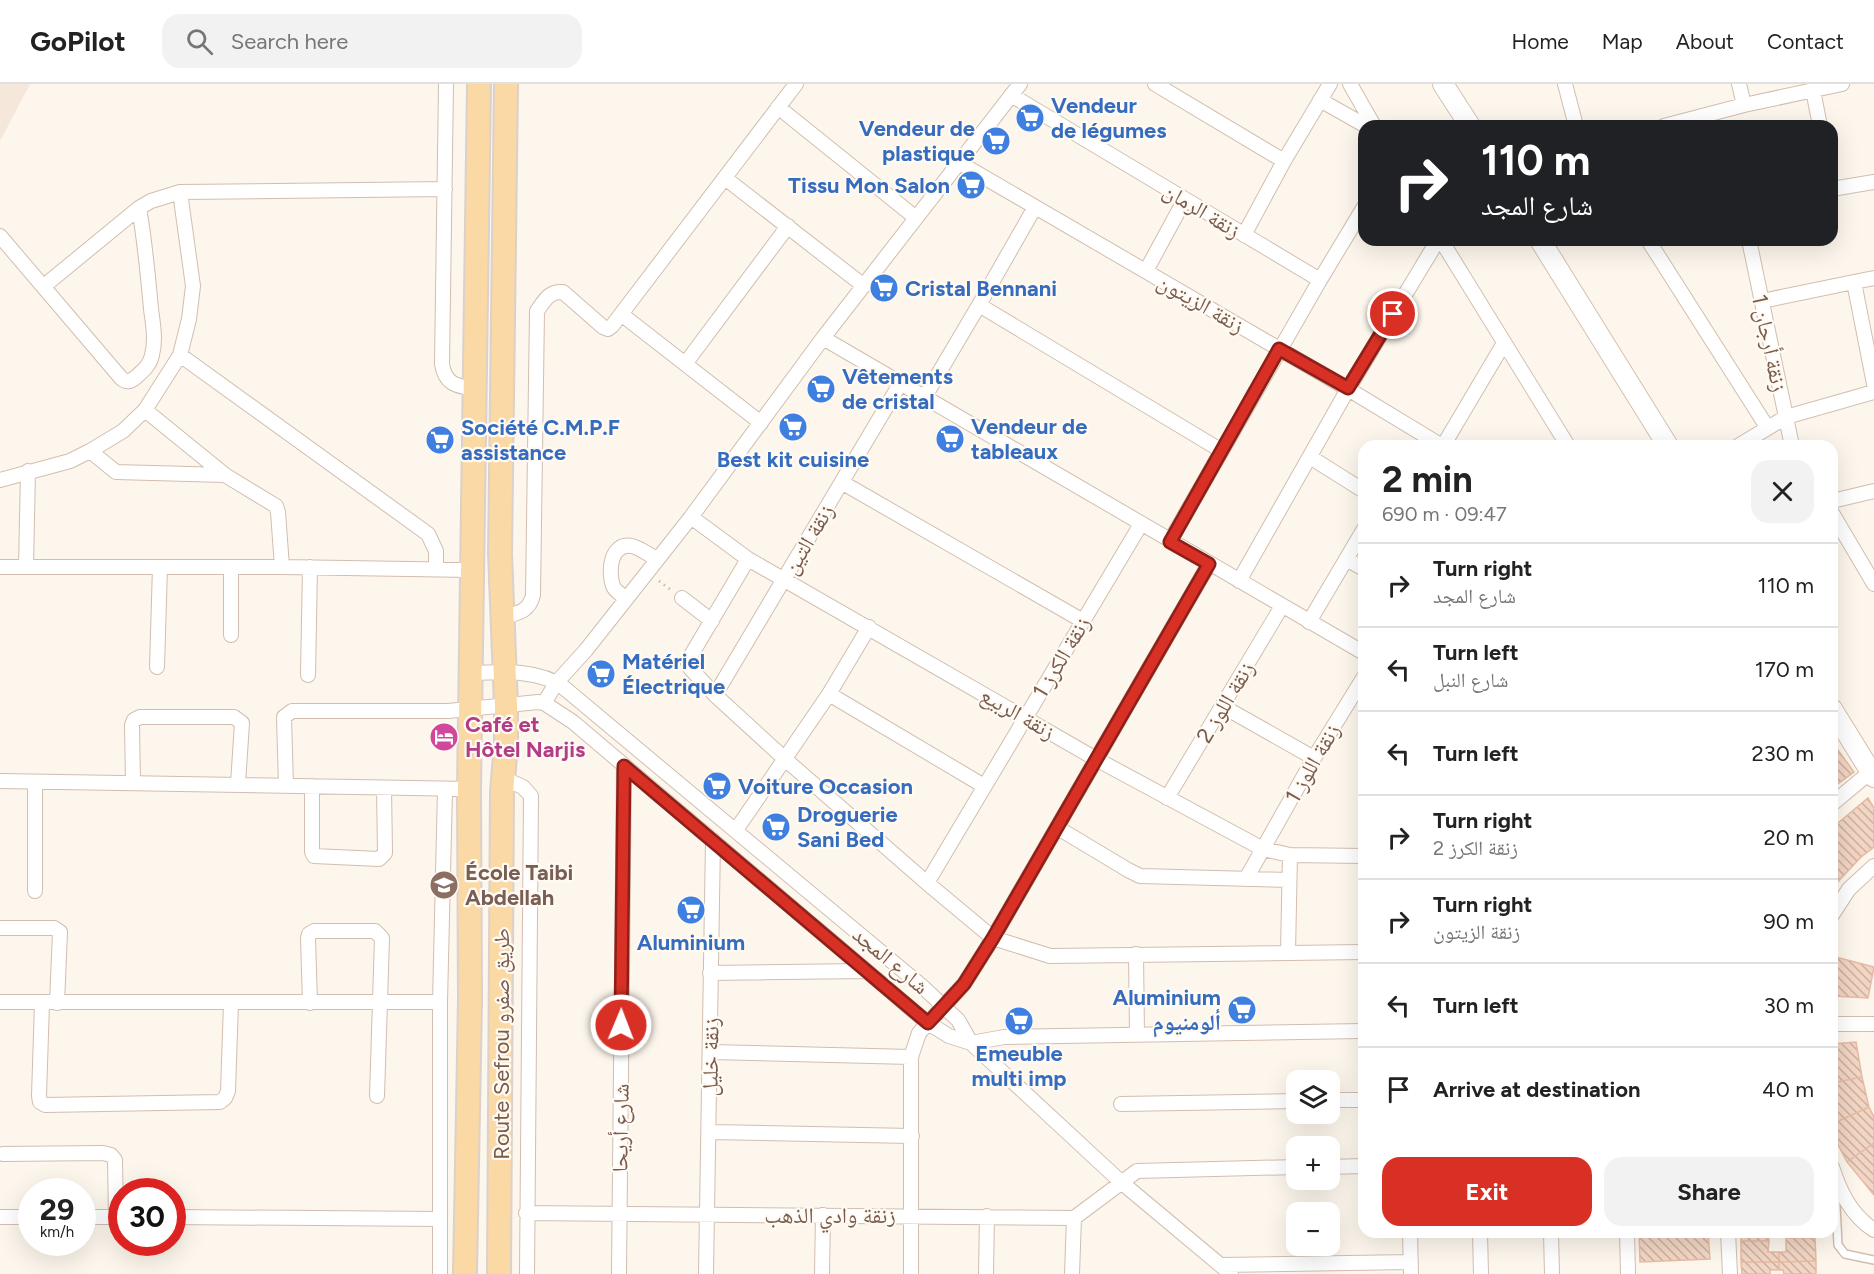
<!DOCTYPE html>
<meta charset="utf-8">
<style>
body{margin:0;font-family:Figtree,"Noto Naskh Arabic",sans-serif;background:#f2f2f2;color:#222;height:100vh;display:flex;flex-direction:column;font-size:22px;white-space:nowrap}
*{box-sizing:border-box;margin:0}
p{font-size:20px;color:#767676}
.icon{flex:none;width:33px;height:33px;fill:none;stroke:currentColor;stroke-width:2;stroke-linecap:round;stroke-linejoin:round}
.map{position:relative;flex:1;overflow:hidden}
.side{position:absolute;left:1358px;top:356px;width:480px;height:798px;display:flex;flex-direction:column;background:#fff;border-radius:18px;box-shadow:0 6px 24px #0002}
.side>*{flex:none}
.top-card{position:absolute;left:1358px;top:36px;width:480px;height:126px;border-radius:18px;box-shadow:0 6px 24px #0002;background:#202124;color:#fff;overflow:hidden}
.controls{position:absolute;left:1286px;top:986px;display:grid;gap:12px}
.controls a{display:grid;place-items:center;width:54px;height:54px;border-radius:12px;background:#fff;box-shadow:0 6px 24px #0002;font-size:30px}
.speed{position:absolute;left:18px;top:1094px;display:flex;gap:12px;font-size:30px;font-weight:700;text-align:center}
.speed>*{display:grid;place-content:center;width:78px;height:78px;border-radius:50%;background:#fff;box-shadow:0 6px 24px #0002;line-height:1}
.speed small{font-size:15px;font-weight:400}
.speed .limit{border:9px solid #d22;background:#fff;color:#111}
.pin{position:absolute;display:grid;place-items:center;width:51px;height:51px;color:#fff;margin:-26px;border:3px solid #fff;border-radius:50%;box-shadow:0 2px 6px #0007}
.me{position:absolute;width:66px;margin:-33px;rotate:1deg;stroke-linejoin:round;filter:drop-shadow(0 0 4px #0008)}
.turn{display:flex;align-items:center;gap:21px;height:126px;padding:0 24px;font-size:27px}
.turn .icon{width:78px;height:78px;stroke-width:2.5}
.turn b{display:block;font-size:42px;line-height:51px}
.round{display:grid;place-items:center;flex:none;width:63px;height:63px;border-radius:18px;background:#f2f2f2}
.summary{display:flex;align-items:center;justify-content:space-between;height:102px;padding:0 24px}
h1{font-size:36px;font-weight:700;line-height:45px}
.action{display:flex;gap:12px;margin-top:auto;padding:12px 24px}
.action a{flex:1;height:69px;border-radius:18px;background:#d93025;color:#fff;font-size:24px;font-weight:700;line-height:69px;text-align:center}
.action a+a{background:#f2f2f2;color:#222}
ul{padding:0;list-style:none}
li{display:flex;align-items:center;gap:18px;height:84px;padding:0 24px;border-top:2px solid #e0e0e0}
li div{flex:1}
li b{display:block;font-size:22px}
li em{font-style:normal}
header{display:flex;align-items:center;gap:36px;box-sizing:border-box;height:84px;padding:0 30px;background:#fff;border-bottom:2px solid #e0e0e0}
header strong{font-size:28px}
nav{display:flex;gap:33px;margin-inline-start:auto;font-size:21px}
.search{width:420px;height:54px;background:#f2f2f2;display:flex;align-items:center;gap:15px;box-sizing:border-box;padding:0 21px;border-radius:18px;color:#767676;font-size:22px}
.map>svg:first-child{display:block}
.residential{fill:#f5e8da}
.building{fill:url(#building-back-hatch);stroke:#e6bba3;stroke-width:1.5}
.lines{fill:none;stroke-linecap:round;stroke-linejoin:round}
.lane-casing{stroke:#d1beb0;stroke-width:10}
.street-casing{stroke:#d1beb0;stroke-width:16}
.secondary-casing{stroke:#d6c0b0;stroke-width:22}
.primary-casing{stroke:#dad1cd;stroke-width:26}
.path{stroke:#d9b8a5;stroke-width:3;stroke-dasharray:1.5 4.5;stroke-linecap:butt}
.lane{stroke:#fff;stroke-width:7}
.street{stroke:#fff;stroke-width:14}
.secondary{stroke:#fff;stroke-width:20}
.primary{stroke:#fbd9a5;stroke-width:22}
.route-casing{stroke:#8d1f18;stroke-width:15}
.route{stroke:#d93025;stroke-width:10}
.labels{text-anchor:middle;stroke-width:4.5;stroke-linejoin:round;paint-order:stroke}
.shop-label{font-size:22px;font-weight:bold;fill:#366cbe;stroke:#fffaf3;text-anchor:start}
.street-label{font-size:22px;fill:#7a5c4d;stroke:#fffaf3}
.hotel-label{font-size:22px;font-weight:bold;fill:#b23c85;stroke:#fffaf3;text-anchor:start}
.education-label{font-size:22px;font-weight:bold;fill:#785e54;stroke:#fffaf3;text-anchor:start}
</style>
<header>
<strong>GoPilot</strong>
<div class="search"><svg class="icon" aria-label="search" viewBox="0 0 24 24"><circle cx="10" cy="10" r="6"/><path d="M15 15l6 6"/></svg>Search here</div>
<nav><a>Home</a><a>Map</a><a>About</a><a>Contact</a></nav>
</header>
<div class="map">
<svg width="1874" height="1190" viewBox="0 0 1874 1190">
<defs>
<pattern id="building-back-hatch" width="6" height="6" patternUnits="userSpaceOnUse" patternTransform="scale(1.5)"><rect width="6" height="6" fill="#f3d5c3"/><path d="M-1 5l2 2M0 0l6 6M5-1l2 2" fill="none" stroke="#cab0a1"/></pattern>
</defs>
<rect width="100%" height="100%" fill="#fdf6ec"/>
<path class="residential" d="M0,0H30L0,57Z"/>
<path class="building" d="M1835,662L1854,688L1832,704V664Z
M1868,714L1874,724V763L1861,773L1832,744Z
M1832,744L1861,773L1833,803L1832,802Z
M1832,872L1874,883L1868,914L1832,912Z
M1856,958L1862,993L1832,999V960Z
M1862,993L1869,1023L1832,1040V999Z
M1869,1023L1874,1033V1059L1847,1078L1832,1049V1040Z
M1874,1059V1111L1847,1078Z
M1639,1148H1708L1710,1175L1640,1178Z
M1741,1148H1768L1769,1157H1741Z
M1786,1148H1814L1815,1154H1786Z
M1786,1154H1815L1816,1177L1779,1178V1168H1786Z
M1741,1157H1769L1768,1168H1779V1178H1741Z
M1816,1177V1190H1784L1783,1186H1779V1178Z
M1741,1178H1779V1186H1770V1190H1742Z"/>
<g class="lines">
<g class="lane-casing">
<path id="lane" d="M1835,1102L1838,1161L1845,1170L1874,1176"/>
</g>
<g class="street-casing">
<path id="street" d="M446,0L442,280C445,300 456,302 474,305
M1155,0L1284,77
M1350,0L1374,42
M1565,0L1576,42
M1739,0L1744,21
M1813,6L1820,42
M1011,11L1320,196L1364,123
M1320,16L1366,42
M778,23L916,134
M1664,42L1744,21L1842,0
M958,78L1348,305L1442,362
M725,94L864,202
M1832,105L1874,98
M1244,151L1284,77L1330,0
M0,152L121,294C127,299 130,298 136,293C144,286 150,281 152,271C156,256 153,240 151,225C148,191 145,158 139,124
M1441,156L1568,362
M1648,156L1767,343
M1749,156L1792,362
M1146,187L1185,115
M1874,194L1854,198L1874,300
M44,202L139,124L151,117L180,108L445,105
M1762,217L1854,198
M979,221L1222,367
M621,230L761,339
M823,254L1364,569
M180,271L428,450L436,467V485
M685,280L788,142
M924,314L979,221L1035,123
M145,326L225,391
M1443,362L1504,259
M1738,362L1786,333L1874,308
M90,367L123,347L145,326L180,271L189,235L193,202L180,108
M1310,373L1364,407
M0,396L70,377L90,367L116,388L225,391L276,422L278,428L282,483
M843,399L1083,537
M1832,417L1874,407
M1832,429L1874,500
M691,433L748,475L1096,675L1263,765L1290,771L1364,772
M1170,457L1320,196
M748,475L690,573L688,579L690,584L715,611L786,676L927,799L993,854L1050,872L1364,868
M1346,475L1364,485
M0,483H282L472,486
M26,483L28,387
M231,483V551
M1239,497L1348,305L1438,156
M682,514L712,537
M626,515C622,511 615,507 613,502C608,488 610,458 632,462C640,464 649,471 657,475
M503,533C518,529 529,528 533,511L537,227C545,216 549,207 563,208L603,243L608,245L612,242L796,0
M1309,538L1364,445
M157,583L160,483
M471,589C501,588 538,585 563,603L924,904L958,936L971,959L1121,1098L1231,1190
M308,591L310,483
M829,610L984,702
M715,611L900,300
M544,619L557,598L586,566L691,433L823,254L1020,0
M1222,622L1314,674
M503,694L523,703L531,712L527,1190
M0,697L469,705
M133,699L132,641L134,636L140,633H234L242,639L238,700
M286,702L284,633L292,627H448L538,618L544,619L573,638L928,939L949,952L971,959L1004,953L1364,947
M312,702V768L314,772L379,775L385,769L384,704
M1167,714L1282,522
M1832,720L1874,685
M1058,744L1128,786L1140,792L1289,796
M736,746L829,610L869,543
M1246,795L1314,674L1364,593
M927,799L1141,440
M35,807V698
M1832,831L1849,805L1874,782
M0,844H54L60,848L57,919
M1288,868L1290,771
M1136,870L1137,951
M710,889L866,887
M0,918H440
M42,919L39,1012L40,1018L45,1021L220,1018L225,1014L228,1007L231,919
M310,919L308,854L309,850L314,847H375L382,854L377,1012
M1832,940H1874
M710,968L911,973
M1329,1016H1364
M1121,1020L1296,1017
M709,1048L912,1052
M3,1070L103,1069L111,1071L115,1076L116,1133
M1329,1083L1364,1082
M1832,1083C1840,1108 1851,1131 1874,1146
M526,1129L1074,1134L1137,1087L1296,1083
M0,1133H32
M82,1133H122
M172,1133L440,1135
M1410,1148L1411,1190
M1480,1148L1481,1190
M1551,1148L1552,1190
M1627,1148L1628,1190
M1728,1148L1730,1190
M1221,1181L1411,1178
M440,1190V918L445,705
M619,1190L624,682
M706,1190L713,756
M822,1190L823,1131
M911,1190V973L919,949L964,900L993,854L1209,480
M986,1190L987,1132
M1072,1190L1074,1134"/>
</g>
<g class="secondary-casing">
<path id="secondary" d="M1443,0L1470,42
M1540,156L1668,362
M1832,625L1874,693"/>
</g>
<g class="primary-casing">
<path id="primary" d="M465,1190L470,917L469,705L479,0
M499,1190L502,708L506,659V622L500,469L506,0"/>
</g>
<path class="path" d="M659,497L671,506"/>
<use href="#lane" class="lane"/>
<use href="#street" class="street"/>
<use href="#secondary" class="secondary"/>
<use href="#primary" class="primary"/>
</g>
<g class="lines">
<g class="route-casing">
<path id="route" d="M621,941L624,682L928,939L964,900L993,854L1209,480L1170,458L1279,265L1348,304L1393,230"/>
</g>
<use href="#route" class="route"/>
</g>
<defs>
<g id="supermarket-disc" transform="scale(1.5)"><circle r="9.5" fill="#3f7fe0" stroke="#fffaf3"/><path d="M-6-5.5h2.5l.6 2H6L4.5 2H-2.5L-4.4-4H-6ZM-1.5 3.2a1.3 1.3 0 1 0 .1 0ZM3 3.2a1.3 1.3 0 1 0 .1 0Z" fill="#fff"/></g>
<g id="hotel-disc" transform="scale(1.5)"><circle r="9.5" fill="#d1479c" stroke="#fffaf3"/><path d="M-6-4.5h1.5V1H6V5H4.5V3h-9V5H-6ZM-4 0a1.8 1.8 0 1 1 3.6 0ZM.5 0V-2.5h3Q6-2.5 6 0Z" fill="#fff"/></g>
<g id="school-disc" transform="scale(1.5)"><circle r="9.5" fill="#8d6e63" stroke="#fffaf3"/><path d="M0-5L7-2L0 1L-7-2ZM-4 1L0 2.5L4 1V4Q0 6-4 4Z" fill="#fff"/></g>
</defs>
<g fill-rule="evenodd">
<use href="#supermarket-disc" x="1030" y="34"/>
<use href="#supermarket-disc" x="996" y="57"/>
<use href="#supermarket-disc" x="971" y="101"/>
<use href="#supermarket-disc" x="884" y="204"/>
<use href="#supermarket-disc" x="821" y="305"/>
<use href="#supermarket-disc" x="793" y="343"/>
<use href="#supermarket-disc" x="950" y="355"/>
<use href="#supermarket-disc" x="440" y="356"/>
<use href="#supermarket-disc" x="601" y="590"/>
<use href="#hotel-disc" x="444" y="653"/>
<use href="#supermarket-disc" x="717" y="702"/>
<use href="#supermarket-disc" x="776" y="743"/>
<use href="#school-disc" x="444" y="801"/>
<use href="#supermarket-disc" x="691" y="826"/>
<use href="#supermarket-disc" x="1242" y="926"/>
<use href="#supermarket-disc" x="1019" y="937"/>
</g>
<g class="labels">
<g class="shop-label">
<text x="1051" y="29">Vendeur<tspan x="1051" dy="25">de légumes</tspan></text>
<text x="975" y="52" text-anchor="end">Vendeur de<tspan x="975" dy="25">plastique</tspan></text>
<text x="950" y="109" text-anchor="end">Tissu Mon Salon</text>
<text x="905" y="212">Cristal Bennani</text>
<text x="842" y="300">Vêtements<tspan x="842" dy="25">de cristal</tspan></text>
<text x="971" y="350">Vendeur de<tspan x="971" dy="25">tableaux</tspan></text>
<text x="461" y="351">Société C.M.P.F<tspan x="461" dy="25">assistance</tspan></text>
<text x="793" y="383" text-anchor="middle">Best kit cuisine</text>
<text x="622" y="585">Matériel<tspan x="622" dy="25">Électrique</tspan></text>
<text x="738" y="710">Voiture Occasion</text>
<text x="797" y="738">Droguerie<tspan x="797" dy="25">Sani Bed</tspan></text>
<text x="691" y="866" text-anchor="middle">Aluminium</text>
<text x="1221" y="921" text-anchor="end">Aluminium<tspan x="1221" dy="25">ألومنيوم</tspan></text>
<text x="1019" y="977" text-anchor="middle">Emeuble<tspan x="1019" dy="25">multi imp</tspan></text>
</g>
<g class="street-label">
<text transform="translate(1202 126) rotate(31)" y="8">زنقة الرمان</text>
<text transform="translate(1201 219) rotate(30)" y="8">زنقة الزيتون</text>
<text transform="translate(1770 259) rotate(78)" y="8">زنقة أرجان 1</text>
<text transform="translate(808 455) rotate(-59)" y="8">زنقة التين</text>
<text transform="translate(1061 573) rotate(-59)" y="8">زنقة الكرز 1</text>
<text transform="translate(1225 618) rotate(-59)" y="8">زنقة اللوز 2</text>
<text transform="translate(1018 629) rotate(30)" y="8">زنقة الربيع</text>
<text transform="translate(1312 679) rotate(-60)" y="8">زنقة اللوز 1</text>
<text transform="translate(891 876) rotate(40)" y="8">شارع المجد</text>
<text transform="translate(501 960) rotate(-90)" y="8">Route Sefrou طريق صفرو</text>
<text transform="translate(710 973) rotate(-89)" y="8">زنقة خليل</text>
<text transform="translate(620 1044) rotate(-89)" y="8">شارع أريحا</text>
<text x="830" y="1139">زنقة وادي الذهب</text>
</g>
<g class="hotel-label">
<text x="465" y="648">Café et<tspan x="465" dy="25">Hôtel Narjis</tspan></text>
</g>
<g class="education-label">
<text x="465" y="796">École Taibi<tspan x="465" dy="25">Abdellah</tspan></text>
</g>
</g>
</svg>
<div class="controls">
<a><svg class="icon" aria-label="layers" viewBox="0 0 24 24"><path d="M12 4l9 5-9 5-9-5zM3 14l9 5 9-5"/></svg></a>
<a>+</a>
<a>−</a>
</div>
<div class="speed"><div>29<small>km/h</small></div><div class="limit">30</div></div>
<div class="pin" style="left:1393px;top:230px;background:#d93025"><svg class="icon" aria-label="arrive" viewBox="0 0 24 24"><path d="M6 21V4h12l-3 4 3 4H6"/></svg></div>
<svg class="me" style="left:621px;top:941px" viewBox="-20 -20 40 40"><circle r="17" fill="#d93025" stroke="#fff" stroke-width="3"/><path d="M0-11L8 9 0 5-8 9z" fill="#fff"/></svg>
<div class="top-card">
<div class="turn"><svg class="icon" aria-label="right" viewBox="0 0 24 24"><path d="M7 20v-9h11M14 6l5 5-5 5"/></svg><div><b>110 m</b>شارع المجد</div></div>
</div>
<section class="side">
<div class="summary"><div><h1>2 min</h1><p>690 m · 09:47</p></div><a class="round"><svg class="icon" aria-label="close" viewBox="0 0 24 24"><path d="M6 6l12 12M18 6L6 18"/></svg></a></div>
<ul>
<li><svg class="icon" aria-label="right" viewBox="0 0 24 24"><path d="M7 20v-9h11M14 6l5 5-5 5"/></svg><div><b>Turn right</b><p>شارع المجد</p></div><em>110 m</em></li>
<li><svg class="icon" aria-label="left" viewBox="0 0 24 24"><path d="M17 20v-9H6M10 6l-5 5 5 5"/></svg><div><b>Turn left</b><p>شارع النبل</p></div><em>170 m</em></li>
<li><svg class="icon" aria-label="left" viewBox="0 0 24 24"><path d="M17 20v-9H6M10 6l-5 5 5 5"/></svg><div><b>Turn left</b></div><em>230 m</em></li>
<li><svg class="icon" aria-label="right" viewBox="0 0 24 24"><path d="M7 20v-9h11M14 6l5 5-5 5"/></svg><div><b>Turn right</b><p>زنقة الكرز 2</p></div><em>20 m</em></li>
<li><svg class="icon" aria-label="right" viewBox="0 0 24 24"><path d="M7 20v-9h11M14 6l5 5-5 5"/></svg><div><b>Turn right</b><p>زنقة الزيتون</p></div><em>90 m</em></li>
<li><svg class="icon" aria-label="left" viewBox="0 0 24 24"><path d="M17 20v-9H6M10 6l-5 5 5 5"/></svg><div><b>Turn left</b></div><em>30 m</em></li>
<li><svg class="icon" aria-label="arrive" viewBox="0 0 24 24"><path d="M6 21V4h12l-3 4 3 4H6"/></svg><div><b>Arrive at destination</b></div><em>40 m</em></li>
</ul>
<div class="action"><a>Exit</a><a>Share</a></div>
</section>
</div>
